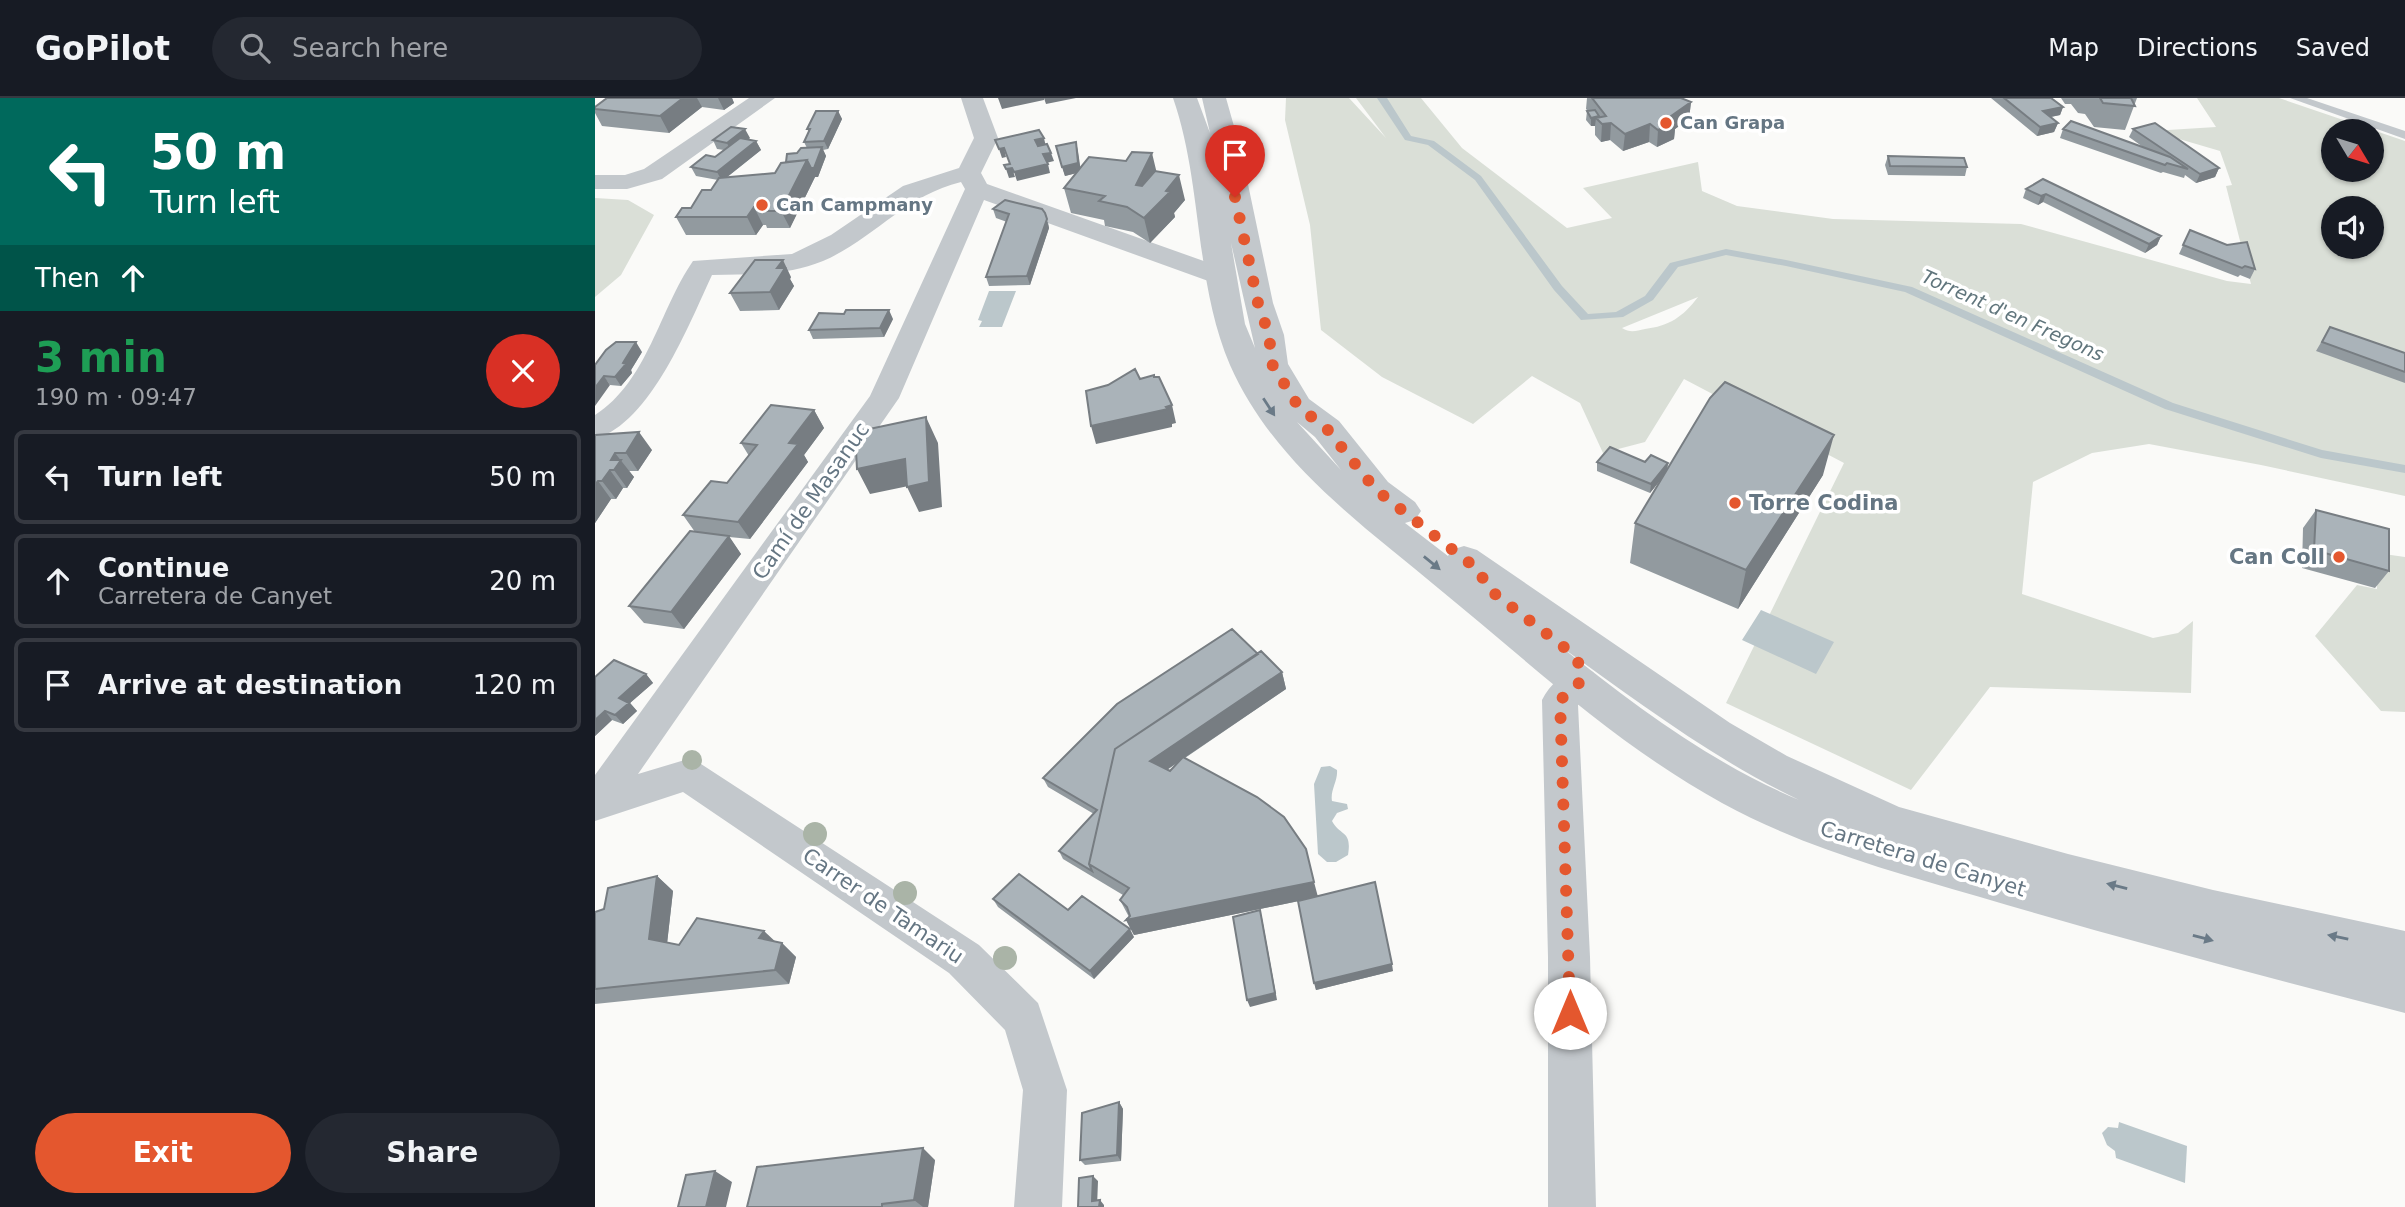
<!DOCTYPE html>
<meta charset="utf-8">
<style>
body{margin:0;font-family:"DejaVu Sans",sans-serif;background:#242831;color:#f1f3f6;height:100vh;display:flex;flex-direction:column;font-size:26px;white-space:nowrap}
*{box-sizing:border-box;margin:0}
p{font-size:23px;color:#9ea1a6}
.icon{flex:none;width:38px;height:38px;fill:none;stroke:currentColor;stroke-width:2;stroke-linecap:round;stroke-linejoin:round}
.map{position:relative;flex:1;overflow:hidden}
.sheet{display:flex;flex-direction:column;background:#171b24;width:595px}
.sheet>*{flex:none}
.guide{background:#00695c;color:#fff;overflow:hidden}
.needle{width:46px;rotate:128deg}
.controls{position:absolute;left:1726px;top:21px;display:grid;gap:14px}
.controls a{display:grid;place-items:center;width:63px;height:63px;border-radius:50%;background:#171b24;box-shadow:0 2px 5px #0004;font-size:35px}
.pin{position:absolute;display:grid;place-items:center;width:60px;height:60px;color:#fff;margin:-72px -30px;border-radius:50% 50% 50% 0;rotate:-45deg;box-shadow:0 0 7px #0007}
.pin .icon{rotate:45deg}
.me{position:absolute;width:77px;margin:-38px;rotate:0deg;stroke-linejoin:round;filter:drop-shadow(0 0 5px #0008)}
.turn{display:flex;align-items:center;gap:24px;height:147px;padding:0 35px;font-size:32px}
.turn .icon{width:91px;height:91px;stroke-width:2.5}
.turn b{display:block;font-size:49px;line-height:60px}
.then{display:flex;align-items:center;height:66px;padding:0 35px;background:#0003;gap:14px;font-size:26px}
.round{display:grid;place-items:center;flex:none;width:74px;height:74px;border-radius:37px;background:#242831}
.summary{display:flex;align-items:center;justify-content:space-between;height:119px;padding:0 35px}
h1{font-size:42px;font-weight:600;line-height:52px;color:#1e9e55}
.button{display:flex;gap:14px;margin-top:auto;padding:14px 35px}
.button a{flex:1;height:80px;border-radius:42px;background:#e4572e;color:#fff;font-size:28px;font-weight:600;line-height:80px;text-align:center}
.button a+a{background:#242831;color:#f1f3f6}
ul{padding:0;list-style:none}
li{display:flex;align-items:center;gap:21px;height:94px;margin:0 14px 10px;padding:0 21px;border:4px solid #363941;border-radius:10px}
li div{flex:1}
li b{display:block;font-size:26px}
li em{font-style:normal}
header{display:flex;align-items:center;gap:42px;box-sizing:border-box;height:98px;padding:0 35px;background:#171b24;border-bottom:2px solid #363941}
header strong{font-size:33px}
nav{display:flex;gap:38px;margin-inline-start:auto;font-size:24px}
.search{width:490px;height:63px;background:#242831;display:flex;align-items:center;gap:18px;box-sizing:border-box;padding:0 24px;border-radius:38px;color:#9ea1a6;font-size:26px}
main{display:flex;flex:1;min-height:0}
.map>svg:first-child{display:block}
.green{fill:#dadfd7;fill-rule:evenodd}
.water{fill:#bbc7cb}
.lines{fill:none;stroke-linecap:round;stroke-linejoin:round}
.stream{fill:#bbc7cb;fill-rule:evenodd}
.service{fill:#c3c8cc;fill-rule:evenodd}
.minor{fill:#c3c8cc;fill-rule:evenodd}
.tertiary{fill:#c3c8cc;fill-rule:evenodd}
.tree{fill:#aab4a7}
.wall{fill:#929a9f;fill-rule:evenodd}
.shaded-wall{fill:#777d82}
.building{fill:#aab3b9;stroke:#777d82;stroke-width:2}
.oneway{fill:#6a7a87}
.route{stroke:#e4572e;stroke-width:12;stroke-dasharray:0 21.6}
.poi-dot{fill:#e4572e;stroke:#fff;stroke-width:2.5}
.labels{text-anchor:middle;stroke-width:7;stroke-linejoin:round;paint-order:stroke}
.far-poi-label{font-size:18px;font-weight:bold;fill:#657683;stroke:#fff;text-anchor:start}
.far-water-label{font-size:19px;font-style:italic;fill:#60757c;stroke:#fff}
.street-label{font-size:21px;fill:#657683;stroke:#fff}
.poi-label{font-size:21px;font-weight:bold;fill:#657683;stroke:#fff;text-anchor:start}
</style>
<header>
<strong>GoPilot</strong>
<div class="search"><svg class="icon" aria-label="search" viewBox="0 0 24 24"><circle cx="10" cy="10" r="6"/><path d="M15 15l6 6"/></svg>Search here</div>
<nav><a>Map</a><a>Directions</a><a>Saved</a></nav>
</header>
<main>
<section class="sheet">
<div class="guide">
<div class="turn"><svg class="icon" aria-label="left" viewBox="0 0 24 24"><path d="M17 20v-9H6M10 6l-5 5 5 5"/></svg><div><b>50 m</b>Turn left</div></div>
<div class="then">Then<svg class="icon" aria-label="ahead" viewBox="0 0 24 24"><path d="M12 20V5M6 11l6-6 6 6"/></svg></div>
</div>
<div class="summary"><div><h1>3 min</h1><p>190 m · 09:47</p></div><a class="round" style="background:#d93025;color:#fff"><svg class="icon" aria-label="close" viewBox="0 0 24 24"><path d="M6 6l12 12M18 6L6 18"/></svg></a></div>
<ul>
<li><svg class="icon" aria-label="left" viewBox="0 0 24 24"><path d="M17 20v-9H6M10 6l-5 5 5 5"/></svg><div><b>Turn left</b></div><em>50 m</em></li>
<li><svg class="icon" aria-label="ahead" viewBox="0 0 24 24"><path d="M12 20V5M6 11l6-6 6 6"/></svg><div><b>Continue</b><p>Carretera de Canyet</p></div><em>20 m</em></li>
<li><svg class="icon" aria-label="arrive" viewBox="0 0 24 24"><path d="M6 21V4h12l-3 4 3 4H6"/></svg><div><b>Arrive at destination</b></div><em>120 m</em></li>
</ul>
<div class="button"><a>Exit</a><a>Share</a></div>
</section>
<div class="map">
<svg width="1810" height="1109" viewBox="0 0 1810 1109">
<rect width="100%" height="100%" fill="#fafaf8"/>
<path class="green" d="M691,0H754L791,40L761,0H826L867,50L972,130L1017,120L988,90L1103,64L1107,93L1142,108L1238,121L1426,126L1632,183L1656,186L1631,88L1637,87L1625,53L1557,33L1621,29L1602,0H1684L1810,43V398L1666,367L1554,346L1497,355L1438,384L1427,496L1558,540L1583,535L1598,523L1596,595L1395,589L1316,692L1131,605L1249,365L1089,281L1050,344L1008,355L985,305L937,278L878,326L787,279L726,232L715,127L690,22ZM1738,33H1776V72H1738ZM1738,110H1776V149H1738ZM1103,199C1088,219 1074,228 1050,231C1041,233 1035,235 1027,230Z
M0,100L33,102L59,117L26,177L0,199Z
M1782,455L1810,459V614L1786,613L1720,538L1762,487L1782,491Z"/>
<path class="water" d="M394,193H421L407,229H384L387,223L383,222Z
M1166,512L1239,544L1221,576L1147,542Z
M735,668L742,672C743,683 735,692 737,703L752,706L753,711L742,715L737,723C746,739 757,732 753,757L741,764H732L723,756L719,686L726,669Z
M1524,1024L1592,1048L1590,1085L1521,1060L1520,1053L1512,1047L1507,1035L1513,1029L1523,1030Z"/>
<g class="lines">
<path class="stream" d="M782,0H792L816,38L839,43L886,78L967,188L993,216L1021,214L1050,198L1075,165L1131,151L1191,162L1317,189L1578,305L1727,352L1810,367V375L1726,360L1570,311L1310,194L1191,168L1131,157L1083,169L1058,202L1028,219L986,222L959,192L880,82L833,47L810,42Z"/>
<path class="service" d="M1695,0H1712L1810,33V41Z"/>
<path class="minor" d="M154,0H180L67,81L32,91H0V77H30L49,71Z
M366,0H388L403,40L386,75L392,86L634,172L638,178L634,184L625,186L616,184L389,102L304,300L43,676L93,661L106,666L384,847L443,905L472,992L467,1109H419L428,992L410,932L354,875L88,694L0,723V677L275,298L370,91L366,84C309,98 279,141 228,163C192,178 154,176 117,177C94,226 56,325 0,341V317C53,283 64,212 98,163L197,156L236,137L308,88L364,70L379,40Z
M985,570L998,574L1003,584L998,594L983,607L995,859L1001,1109H953V859L947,602C955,586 968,575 985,570Z"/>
<path class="tertiary" d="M578,0H602L615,35L607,0H631L646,53L678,205L689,237L693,266L714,301L744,323L793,384L820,404L826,413L820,422L810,425L853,458L856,452L869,448L882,452L1135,625L1192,658L1304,709L1473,756L1618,792L1810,833V915C1668,878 1526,841 1385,799C1298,774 1207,749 1127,705C1023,648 935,565 843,490C764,424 678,364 635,267C599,183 608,86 578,0ZM636,145L660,250L650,226ZM702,324L720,339L746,372ZM965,548C1042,603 1118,661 1204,702C1116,665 1039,607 965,548Z"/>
</g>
<g class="tree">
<circle cx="97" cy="662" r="10"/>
<circle cx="220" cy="736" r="12"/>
<circle cx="310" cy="795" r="12"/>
<circle cx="410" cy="860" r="12"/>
</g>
<path class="wall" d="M12,0H137L139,5L129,12L107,9L74,35L7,28L0,15V9Z
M992,0H1086L1096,4L1094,21L1080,31L1079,41L1062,49L1054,44L1028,53L1015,42L1006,44L1000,37V28H996L991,22L992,13H993L991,11Z
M1396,0H1456L1468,9L1465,17L1456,19L1463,25L1459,34L1442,38Z
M1466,0H1542L1530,32L1499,29L1490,16L1483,15L1476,6H1470Z
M243,13L247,21L233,51L228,52L231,58L223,79H220L195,130H172L171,127H168L161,137H91L81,119L96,110L116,92L123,82L101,78L96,69L120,59L129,52L122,51L118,42L155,40L152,42L161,43L166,52L131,80L180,75L202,55L212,50L209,44L214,34L212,31Z
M1468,31L1548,49L1534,39L1538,31L1624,70L1620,79L1601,85L1590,77L1589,80L1568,74L1566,75L1465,40Z
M481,44L485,70L561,73L590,102L579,115L580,119L555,145L538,134L510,128L509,122L476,115L469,90L481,75L470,78L461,48Z
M1293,58L1372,69L1370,78L1293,77L1290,67Z
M1448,81L1566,138L1562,147L1550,155L1448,104L1443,107L1428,100L1431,91Z
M398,111L453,124L454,130L435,187L394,188L391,179L412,124L401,120Z
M1595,132L1632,147L1660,171L1655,181L1645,177L1643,179L1584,156Z
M196,179L195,181L199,188L184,212L145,213L135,195Z
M298,221L289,239L218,241L214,232Z
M1735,229L1810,255V285L1721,253Z
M47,254L36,272L37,275L26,288L15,287L0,267Z
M219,312L229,330L209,357L213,364L155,441L134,439L146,456L89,531L49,525L34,508L100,434L88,417L132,385L154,358L146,345Z
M0,337L57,352L43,373H34L39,379L32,390H28L21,401H16L0,425Z
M1002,364L1073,365L1072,371L1228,377L1143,511L1035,465L1040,425L1067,380L1055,395L1002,373Z
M1721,412L1794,473L1780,490L1707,470L1708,430Z
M663,556L687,574L691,591L590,660L723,798L798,873L721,892L704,803L539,837L531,822L534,819L525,802L528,797L468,761L464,753L499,716L453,689L448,680ZM582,665L575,673L572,672Z
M51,576L58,585L35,605L42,613L28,626L17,622L0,638V579Z
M62,778L78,793L72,845L84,847L179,843L187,845L201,859L194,886L0,906V814L9,811Z
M398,801L473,812L539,839L499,881L403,809Z
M524,1004L528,1011L526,1063L490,1067L485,1062Z
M340,1062L333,1109H152Z"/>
<path class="shaded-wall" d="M88,0H102L107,9L74,35L65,18Z
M123,0H137L139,5L129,12Z
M403,0H449V2L407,11Z
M449,0H481L451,6Z
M1096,4L1094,21L1080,31L1079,41L1062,49L1063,32L1072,21Z
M1468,9L1465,17L1445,21L1448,13Z
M243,13L247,21L233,51L229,43Z
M1004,18V23L1001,20L1000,28H996V20Z
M1016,25L1015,42L1006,44L1007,26Z
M1463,25L1459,34L1442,38L1445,29Z
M1055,26L1054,44L1028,53L1030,36Z
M150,31L155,40L136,54L132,45Z
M449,40L451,49L443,51L440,42Z
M161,43L166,52L127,83L122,74Z
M481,44L483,53L486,74L470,78L467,69Z
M227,49L231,58L223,79H220L195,130L186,113L212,62Z
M409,50L411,59L407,60L404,51Z
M456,55L459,63L451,65L448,56Z
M557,55L563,80L547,111L541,87Z
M453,66L455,75L422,83L419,74Z
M417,70L420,79L414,80L411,71Z
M1624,70L1620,79L1601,85L1605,76Z
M584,77L590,102L579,115L580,119L555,145L549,120Z
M1451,96L1448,104L1443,107L1446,98Z
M159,109L168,127L161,137L152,119Z
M450,115L454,130L435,187L432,178Z
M1566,138L1562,147L1550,155L1554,146Z
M188,162L196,179L195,181L199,188L184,212L175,194L182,170Z
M294,212L298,221L289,239L285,230Z
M41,244L47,254L36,272L37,275L26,288L20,279Z
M9,278L15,287L0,308V290Z
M577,307L581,325L577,326V329L501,346L496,328Z
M219,312L229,330L209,357L213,364L155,441L143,424L194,345Z
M331,319L343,345L347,409L324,414L312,389Z
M44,334L57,352L43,373L31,355Z
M1239,337L1228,377L1143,511L1151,472Z
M20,355L39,379L32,390L19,372L16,362Z
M310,361L323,386L275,396L262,371Z
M1073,365L1072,374L1055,395L1056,386Z
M15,372L28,390L21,401L7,383Z
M3,383L16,401L0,425V387Z
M134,438L146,456L89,531L76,514Z
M687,574L691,591L561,679L555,663Z
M51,576L58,585L35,605L42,613L28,626L20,617L24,600Z
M10,613L17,622L0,638V622Z
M62,778L78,793L71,855L54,841Z
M719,784L723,799L539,837L531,822Z
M665,812L667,820L682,902L655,909L652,902Z
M535,831L539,839L499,881L495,873Z
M169,833L184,847L164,840Z
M187,845L201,859L194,886L180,872Z
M797,866L798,873L721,892L719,885Z
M524,1004L528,1011L526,1063L522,1057Z
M328,1050L340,1062L333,1109H328L319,1102Z
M120,1073L137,1084L131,1109H111Z
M498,1078L503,1083L502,1109L497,1103Z
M505,1102L509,1107V1109H504Z"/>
<path class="building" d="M12,0H88L65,18L0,11V9Z
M997,0H1086L1096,4L1072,21L1081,24L1063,32L1055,26L1030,36L1016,25L1007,26L1001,20L1011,18Z
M1409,0H1456L1468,9L1448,13L1463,25L1445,29Z
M1505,0H1536L1540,8L1508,5Z
M1000,12L1004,18L996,20L992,13Z
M221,13H243L229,43L209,44L215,31H212Z
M1476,23L1575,59L1593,71L1572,65L1570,67L1468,31Z
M1560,25L1624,70L1605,76L1538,31Z
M136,29L150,31L132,45L118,42Z
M444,32L449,40L440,42L443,48L452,46L456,55L448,56L453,66L419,74L417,70L411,71L409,67L415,66L409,50L404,51L400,42Z
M145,40L161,43L122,74L96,69L111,57L120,59Z
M481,44L483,65L467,69L461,48Z
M227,49L219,70H216L212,62L191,64L192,56L202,55L206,50Z
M537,54L557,55L541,87L547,88L560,73L584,77L571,93L575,94L549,120L532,109L504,103L510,98L469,90L494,59L531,63Z
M1293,58L1369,60L1372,69L1295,68Z
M212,62L186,113H164L165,109H159L152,119H81L87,110H96L107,92H116L124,80L180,75L186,65Z
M1448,81L1566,138L1554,146L1451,96L1446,98L1431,91Z
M410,102L447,111L450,115L452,121L432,178L391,179L414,116L398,111Z
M1595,132L1632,147L1652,144L1660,171L1650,168L1647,170L1588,147Z
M160,162H188L182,170H190L175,194L135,195Z
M251,212H294L285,230L214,232L224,215L249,216Z
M1735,229L1810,255V274L1727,244Z
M21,244H41L28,265L31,266L20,279L9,278L0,290V267L11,252Z
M540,271L545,281L559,277V279H564L577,307L571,309L573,311L496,328L491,293L513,287Z
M1130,284L1239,337L1151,472L1040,425L1115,300Z
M176,307L219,312L194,345L203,346L143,424L88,417L116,383L132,385L162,347L146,345Z
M331,319L334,384L312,389L310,361L262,371L260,334Z
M44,334L31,355H20L16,362H26L19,372H15L7,383H3L0,387V337Z
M1015,349L1050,364L1056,357L1073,365L1056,386L1002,364Z
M1721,412L1794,431V473L1719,452Z
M95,433L134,438L76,514L34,508Z
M637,531L663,556L520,651L494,766L497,773L464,753L502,712L448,680L522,606Z
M666,553L687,574L555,663L575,673L588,659L662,699L689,719L711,751L719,784L531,822L535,818L532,809L525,802L534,790L494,766L520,651Z
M19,562L51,576L24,600L34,605L20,617L10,613L0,622V579Z
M424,776L473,812L487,798L535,831L495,873L398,801Z
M62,778L54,841L84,847L102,820L169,833L164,840L187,845L180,872L0,891V814L9,811L13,790Z
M780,784L797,866L719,885L703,803Z
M665,812L680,895L652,902L638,819Z
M524,1004L522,1057L485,1062L487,1015Z
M328,1050L319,1102L287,1106V1109H152L162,1069Z
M120,1073L111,1109H83L91,1077Z
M498,1078L497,1103L505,1102L504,1109H483L484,1080Z"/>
<defs><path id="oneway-solid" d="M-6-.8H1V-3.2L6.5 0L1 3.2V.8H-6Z" transform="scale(1.75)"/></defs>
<g class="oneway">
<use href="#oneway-solid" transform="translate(674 309) rotate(57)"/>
<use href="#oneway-solid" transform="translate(837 465) rotate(39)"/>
<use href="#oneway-solid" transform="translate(1522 788) rotate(-166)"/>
<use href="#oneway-solid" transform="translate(1743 839) rotate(-168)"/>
<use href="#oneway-solid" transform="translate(1608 840) rotate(15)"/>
</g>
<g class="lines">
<path class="route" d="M640,99L663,205L674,237L677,266L703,308L732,331L781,392L885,473L891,489L974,553L985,567V584L965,602L975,915"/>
</g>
<g class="poi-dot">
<circle cx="1071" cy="25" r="7"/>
<circle cx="167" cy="107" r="7"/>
<circle cx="1140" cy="405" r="7"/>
<circle cx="1744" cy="459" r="7"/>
</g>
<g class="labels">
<g class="far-poi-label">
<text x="1085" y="31">Can Grapa</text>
<text x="181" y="113">Can Campmany</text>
</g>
<g class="far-water-label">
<text transform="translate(1418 217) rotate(24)" y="7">Torrent d'en Fregons</text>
</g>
<g class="street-label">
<text transform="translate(216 403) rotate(-55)" y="7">Camí de Masanuc</text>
<text transform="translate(1328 761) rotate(17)" y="7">Carretera de Canyet</text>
<text transform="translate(288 808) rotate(34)" y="7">Carrer de Tamariu</text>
</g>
<g class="poi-label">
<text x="1154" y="412">Torre Codina</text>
<text x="1730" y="466" text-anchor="end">Can Coll</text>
</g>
</g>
</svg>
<div class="controls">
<a><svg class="needle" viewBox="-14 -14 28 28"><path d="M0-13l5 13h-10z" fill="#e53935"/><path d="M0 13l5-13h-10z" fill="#9ea1a6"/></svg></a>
<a><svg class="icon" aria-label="sound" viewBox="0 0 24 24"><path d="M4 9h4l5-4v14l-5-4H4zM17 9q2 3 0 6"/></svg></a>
</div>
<div class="pin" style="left:640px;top:99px;background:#d93025"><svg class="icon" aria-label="arrive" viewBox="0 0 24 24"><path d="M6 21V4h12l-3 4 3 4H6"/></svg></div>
<svg class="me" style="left:975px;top:915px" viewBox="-20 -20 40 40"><circle r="19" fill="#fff"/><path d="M0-13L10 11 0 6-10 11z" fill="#e4572e"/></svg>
</div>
</main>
